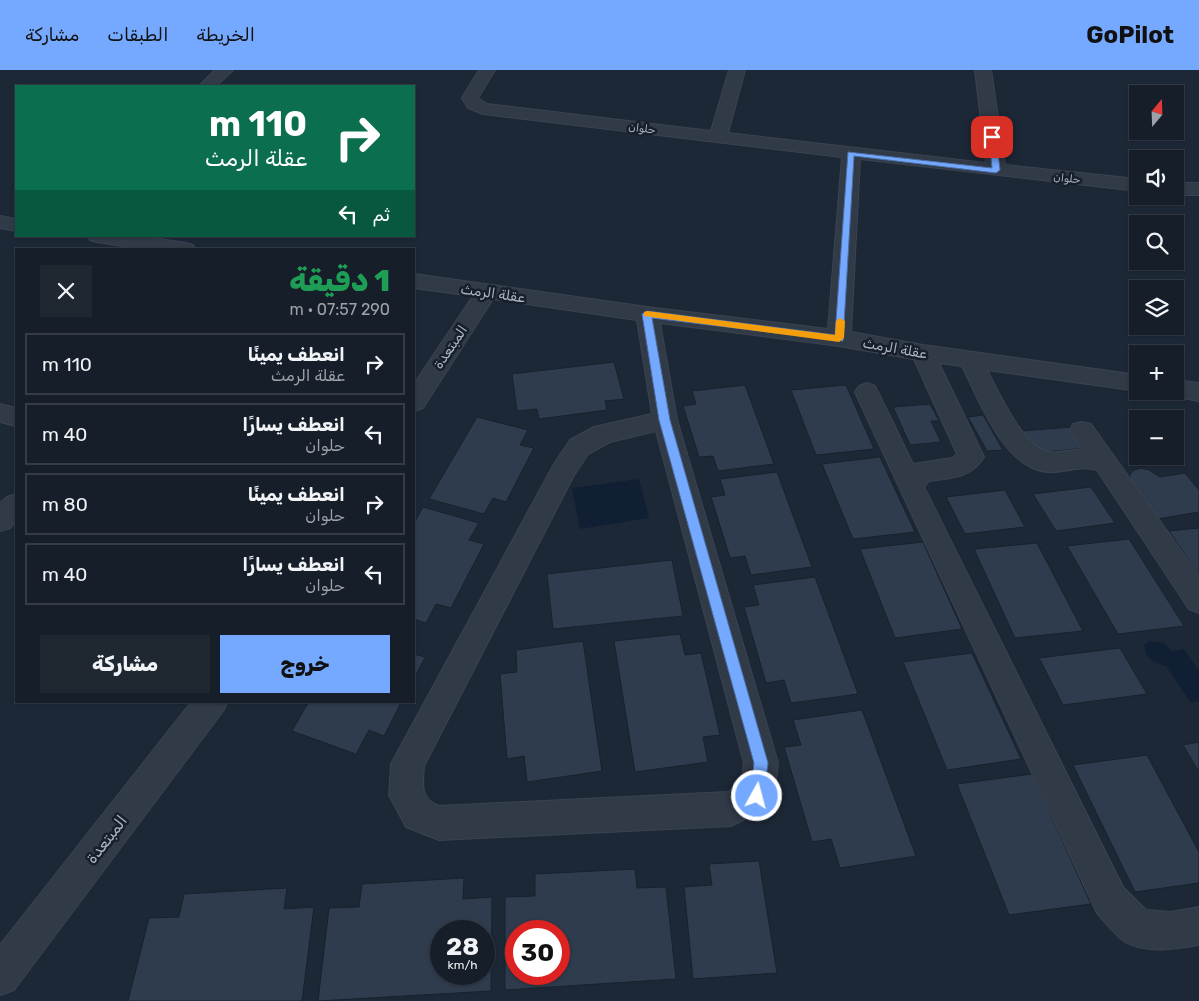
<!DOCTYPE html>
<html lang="ar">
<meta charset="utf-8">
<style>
body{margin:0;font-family:Rubik,Cairo,sans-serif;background:#1f2731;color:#f1f3f6;direction:rtl;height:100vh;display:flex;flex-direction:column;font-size:19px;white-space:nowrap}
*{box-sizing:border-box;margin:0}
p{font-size:16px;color:#9ea2a8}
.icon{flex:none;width:28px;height:28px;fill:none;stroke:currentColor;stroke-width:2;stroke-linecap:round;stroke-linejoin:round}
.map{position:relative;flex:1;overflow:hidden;direction:ltr}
.sheet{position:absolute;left:15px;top:178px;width:400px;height:455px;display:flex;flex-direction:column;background:#161e29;border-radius:0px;box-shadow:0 1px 4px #0004,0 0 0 1px #353c46;direction:rtl}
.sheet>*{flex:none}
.banner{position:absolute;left:15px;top:15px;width:400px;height:152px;border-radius:0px;box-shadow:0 1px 4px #0004,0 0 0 1px #353c46;direction:rtl;background:#0b6e4f;color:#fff;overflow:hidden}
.needle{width:32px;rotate:19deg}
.tools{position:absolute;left:1129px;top:15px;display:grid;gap:10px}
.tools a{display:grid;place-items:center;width:55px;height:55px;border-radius:0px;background:#161e29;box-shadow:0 1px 4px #0004,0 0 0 1px #353c46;font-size:25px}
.speed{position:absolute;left:430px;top:850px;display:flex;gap:10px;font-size:25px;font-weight:700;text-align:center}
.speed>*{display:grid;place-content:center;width:65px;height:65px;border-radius:50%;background:#161e29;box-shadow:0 1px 4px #0004,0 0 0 1px #353c46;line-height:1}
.speed small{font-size:12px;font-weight:400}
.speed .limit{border:8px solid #d22;background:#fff;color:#111}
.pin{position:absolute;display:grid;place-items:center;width:42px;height:42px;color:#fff;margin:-21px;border-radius:10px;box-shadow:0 2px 8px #0006}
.me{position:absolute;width:55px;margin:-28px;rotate:7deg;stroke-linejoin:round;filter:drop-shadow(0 0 4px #0008)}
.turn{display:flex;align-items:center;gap:18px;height:105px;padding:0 25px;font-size:22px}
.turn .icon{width:65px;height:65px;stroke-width:2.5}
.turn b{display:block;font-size:35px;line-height:42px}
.then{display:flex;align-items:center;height:48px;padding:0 25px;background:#0003;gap:10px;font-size:19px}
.round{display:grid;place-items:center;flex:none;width:52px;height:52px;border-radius:0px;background:#1f2731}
.overview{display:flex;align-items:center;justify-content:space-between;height:85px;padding:0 25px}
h1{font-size:30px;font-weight:800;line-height:38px;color:#1e9e55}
.button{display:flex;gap:10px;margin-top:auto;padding:10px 25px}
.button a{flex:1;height:58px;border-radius:0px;background:#75a9ff;color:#111;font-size:20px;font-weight:800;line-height:58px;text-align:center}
.button a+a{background:#1f2731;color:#f1f3f6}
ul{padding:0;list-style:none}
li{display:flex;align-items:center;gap:15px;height:62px;margin:0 10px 8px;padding:0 15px;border:2px solid #353c46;border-radius:0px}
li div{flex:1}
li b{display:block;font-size:19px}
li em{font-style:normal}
header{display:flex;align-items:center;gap:30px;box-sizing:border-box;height:70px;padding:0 25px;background:#75a9ff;color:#111}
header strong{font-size:24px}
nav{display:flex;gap:28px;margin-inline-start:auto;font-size:18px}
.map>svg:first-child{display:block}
.water{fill:#111f34}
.building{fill:#2f3c4e;stroke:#18212e;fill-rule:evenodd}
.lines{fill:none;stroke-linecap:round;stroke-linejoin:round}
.street-casing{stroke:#3a4351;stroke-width:2}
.street{fill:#313a47;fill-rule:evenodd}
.route{fill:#75a9ff;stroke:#4c6ea6}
.slow{fill:#f59e0b}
.labels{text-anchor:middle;stroke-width:5;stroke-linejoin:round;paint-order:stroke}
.far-street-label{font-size:11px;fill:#aab4c5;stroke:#171f2c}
.street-label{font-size:14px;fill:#aab4c5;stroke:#171f2c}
.near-street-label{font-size:16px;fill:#aab4c5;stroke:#171f2c}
</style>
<header>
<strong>GoPilot</strong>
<nav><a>الخريطة</a><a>الطبقات</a><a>مشاركة</a></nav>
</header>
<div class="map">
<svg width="1199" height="931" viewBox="0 0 1199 931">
<rect width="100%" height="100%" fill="#1d2837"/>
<path class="water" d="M639,409L649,448L580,459L572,418Z
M1150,571L1164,573L1172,581L1184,579L1199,601V631L1191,633L1166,596C1155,593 1143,588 1145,574Z"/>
<path class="building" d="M614,292L624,329L605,331L607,340L539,349L537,339L517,341L512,304Z
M745,315L774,394L718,401L713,386L699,387L683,336L696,334L692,321Z
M846,315L874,379L816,385L791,320Z
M930,334L939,351H931L941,372L910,375L893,337Z
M983,345L1003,380L987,381L968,347Z
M477,347L528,360L520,375L534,378L506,432L493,428L484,444L429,429Z
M1072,357L1086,378L1035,383L1022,361Z
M880,387L915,462L853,469L822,394Z
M1141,398L1149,400L1160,407L1185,403L1199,420V442L1158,449L1130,411V404L1134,400Z
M777,402L812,497L751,505L745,486L730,488L711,427L725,425L720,409Z
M1091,417L1115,453L1056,461L1033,424Z
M1005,420L1025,457L965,464L946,427Z
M423,437L479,453L469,470L484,474L451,538L436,534L426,553L414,549V453Z
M1199,458V505L1169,461Z
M1129,469L1172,537L1184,556L1118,564L1067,476Z
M923,472L962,559L895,568L860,479Z
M1037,473L1073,542L1083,561L1015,568L974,479Z
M672,490L683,546L553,559L547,504Z
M815,507L858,624L791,633L784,610L766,613L744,537L759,535L753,515Z
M680,564L685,585L701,583L720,665L703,667L708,692L635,702L614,571Z
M583,571L602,701L527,712L524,686L507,689L500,604L517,602L516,580Z
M1120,578L1147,624L1063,635L1039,588Z
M972,583L1021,689L947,700L903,592Z
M414,584L425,587L414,609Z
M309,631H402L384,666L369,660L356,684L292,661Z
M862,640L916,786L840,798L831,769L812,772L784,677L801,675L793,650Z
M1199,672V702L1183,675Z
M1147,685L1199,782V813L1135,822L1073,695Z
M1032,704L1091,834L1009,845L957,714Z
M759,791L777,903L693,909L684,817L712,815L709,794Z
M635,799L637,818L666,817L676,909L505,920V827L535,826V804ZM516,861H559V904H516Z
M464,808L463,829L492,827L491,921L318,931L329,838L359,837L362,814ZM441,861H484V904H441Z
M287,818L284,839L314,837L302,931H128L149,848L179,847L184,824Z"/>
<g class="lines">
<g class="street-casing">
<path id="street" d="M215,0H233L216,16H199Z
M479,0H495L478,28L487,34L711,61L729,0H745L728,63L986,93L975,0H991L1005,95L1138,109V121L860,89L851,262L923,275L1138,305V321L987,300C999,322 1022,378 1050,382C1060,383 1072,380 1082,379L1070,361L1073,354L1082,352L1091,354L1199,506V543L1189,539L1097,400C1081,395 1064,403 1048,402C1004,399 979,330 962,296L939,293L984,387C972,408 950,408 929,411L924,417L1123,817L1146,840L1171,842L1199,837V875C1176,879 1146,884 1125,872C1115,865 1105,852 1097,843L855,322L859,316L867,313L875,316L913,394L952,388L957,384L914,289L839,276L660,253L677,350L778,693L774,725L769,737L731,756L439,770L406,757L389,725L391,694L554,394L570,370L594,357L652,344L637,250L493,229L423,338L414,341V314L473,226L414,218V204L647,237L828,259L842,87L483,44L468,38L462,28ZM656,361L744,693L741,715L728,722L439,736C419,728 423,714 424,696L573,407L588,384L610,372Z
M1175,113H1199V125H1175Z
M0,146L16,149V161L0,158Z
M87,166H141L186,173L193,175L196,179H142L97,172L90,170Z
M1175,310L1199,313V331L1167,325L1164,321H1175Z
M0,334L16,338V356L0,352Z
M16,424V451L10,458L0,461V433L7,427Z
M192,631H228L223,641L14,920L0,925V875Z"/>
</g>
<use href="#street" class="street"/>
</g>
<path class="route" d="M989,65L996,67L1000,100L996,103L854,86L843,271L652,248L670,350L768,693L764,726L762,730L757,733L752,730L750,726L754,693L659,350L642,244L647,241L835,265L848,82L992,98Z"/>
<path class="slow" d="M647,241L835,265L836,251L840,248L845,251L844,268L839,272L644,246V242Z"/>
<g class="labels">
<g class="far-street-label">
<text transform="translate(642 58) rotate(7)" y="4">حلوان</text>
<text transform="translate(1067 108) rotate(6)" y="4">حلوان</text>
</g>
<g class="street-label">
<text transform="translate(493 223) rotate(8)" y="5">عقلة الرمث</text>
<text transform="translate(450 277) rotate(-56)" y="5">المبتعدة</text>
<text transform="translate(895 278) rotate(10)" y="5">عقلة الرمث</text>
</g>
<g class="near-street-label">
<text transform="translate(106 769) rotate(-52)" y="6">المبتعدة</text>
</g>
</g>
</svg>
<div class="tools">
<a><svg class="needle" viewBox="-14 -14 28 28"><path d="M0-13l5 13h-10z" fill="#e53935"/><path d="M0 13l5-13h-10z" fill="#9ea2a8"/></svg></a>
<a><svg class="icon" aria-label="sound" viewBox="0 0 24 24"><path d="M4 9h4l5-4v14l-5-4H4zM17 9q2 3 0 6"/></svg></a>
<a><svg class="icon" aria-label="search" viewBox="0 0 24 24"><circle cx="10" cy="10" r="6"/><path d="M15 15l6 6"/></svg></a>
<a><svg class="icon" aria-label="layers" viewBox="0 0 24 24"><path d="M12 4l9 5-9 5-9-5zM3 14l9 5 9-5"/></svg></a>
<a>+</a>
<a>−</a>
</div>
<div class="speed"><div>28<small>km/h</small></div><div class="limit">30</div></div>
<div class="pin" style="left:992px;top:67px;background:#d93025"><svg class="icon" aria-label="arrive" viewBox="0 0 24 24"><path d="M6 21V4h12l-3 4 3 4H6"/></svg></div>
<svg class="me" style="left:757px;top:726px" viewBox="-20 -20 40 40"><circle r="17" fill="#75a9ff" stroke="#fff" stroke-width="3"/><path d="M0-11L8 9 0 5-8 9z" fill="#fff"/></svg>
<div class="banner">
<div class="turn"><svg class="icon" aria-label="right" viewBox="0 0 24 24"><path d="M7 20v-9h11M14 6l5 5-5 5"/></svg><div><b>110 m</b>عقلة الرمث</div></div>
<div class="then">ثم<svg class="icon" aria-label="left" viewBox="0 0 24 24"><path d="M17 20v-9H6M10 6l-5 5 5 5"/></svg></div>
</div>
<section class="sheet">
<div class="overview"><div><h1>1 دقيقة</h1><p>290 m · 07:57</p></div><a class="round"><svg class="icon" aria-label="close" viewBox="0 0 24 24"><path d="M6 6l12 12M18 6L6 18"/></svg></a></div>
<ul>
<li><svg class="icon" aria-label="right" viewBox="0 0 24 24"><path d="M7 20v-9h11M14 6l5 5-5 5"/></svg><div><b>انعطف يمينًا</b><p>عقلة الرمث</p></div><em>110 m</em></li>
<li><svg class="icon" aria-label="left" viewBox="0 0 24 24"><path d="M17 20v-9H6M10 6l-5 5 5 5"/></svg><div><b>انعطف يسارًا</b><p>حلوان</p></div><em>40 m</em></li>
<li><svg class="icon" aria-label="right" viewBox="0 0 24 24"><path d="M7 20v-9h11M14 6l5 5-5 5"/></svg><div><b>انعطف يمينًا</b><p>حلوان</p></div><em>80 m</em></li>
<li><svg class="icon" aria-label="left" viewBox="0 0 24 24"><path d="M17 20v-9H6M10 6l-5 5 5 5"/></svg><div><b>انعطف يسارًا</b><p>حلوان</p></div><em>40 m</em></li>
</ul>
<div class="button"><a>خروج</a><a>مشاركة</a></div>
</section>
</div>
